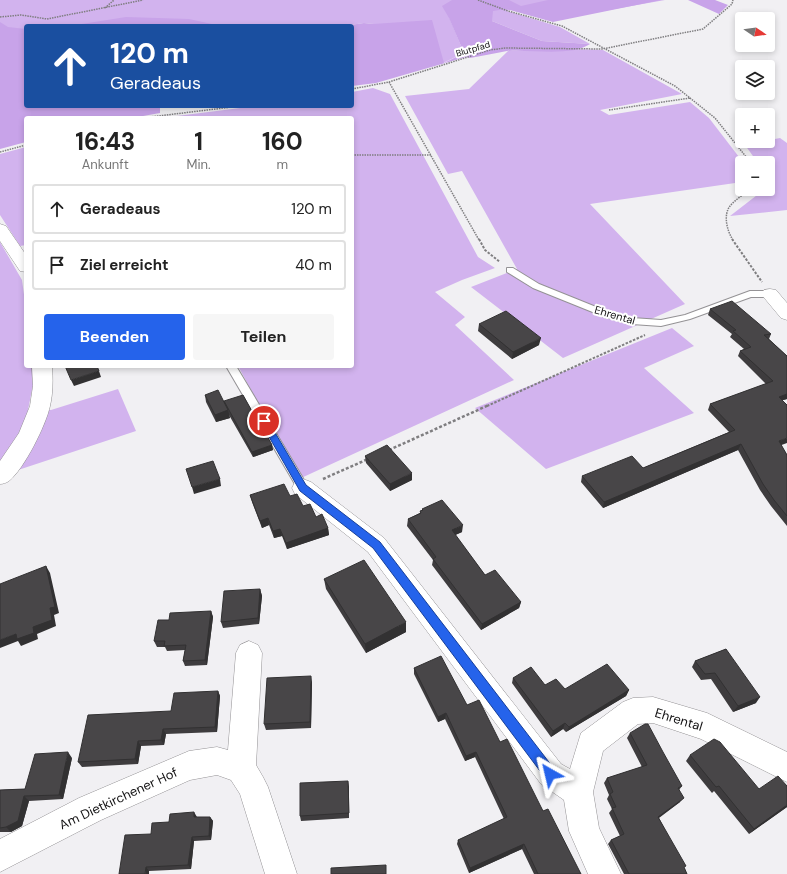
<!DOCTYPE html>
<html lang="de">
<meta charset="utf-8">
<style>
body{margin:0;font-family:"DM Sans",sans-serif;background:#f6f6f6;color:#222;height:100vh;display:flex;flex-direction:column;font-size:15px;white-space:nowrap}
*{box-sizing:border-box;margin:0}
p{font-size:13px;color:#767676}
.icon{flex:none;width:22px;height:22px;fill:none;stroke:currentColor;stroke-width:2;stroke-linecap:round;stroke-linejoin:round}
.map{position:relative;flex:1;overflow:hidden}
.drawer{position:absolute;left:24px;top:116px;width:330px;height:252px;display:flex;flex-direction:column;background:#fff;border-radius:4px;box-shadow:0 2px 6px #0003}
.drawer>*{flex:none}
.banner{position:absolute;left:24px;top:24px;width:330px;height:84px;border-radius:4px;box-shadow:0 2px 6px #0003;background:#1a4fa0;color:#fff;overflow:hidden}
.needle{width:26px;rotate:103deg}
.controls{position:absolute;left:735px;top:12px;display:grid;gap:8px}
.controls a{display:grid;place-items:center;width:40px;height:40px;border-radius:4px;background:#fff;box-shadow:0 2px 6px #0003;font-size:20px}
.pin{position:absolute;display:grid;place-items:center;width:34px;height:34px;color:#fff;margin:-17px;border:2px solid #fff;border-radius:50%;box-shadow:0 1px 4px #0007}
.me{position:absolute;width:44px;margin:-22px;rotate:323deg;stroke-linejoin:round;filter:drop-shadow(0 0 3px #0008)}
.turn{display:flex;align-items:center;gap:14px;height:84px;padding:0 20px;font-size:18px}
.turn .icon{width:52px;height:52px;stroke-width:2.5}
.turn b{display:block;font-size:28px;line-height:34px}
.eta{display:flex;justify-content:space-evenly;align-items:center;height:68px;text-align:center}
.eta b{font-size:24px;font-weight:700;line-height:28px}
.button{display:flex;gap:8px;margin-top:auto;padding:8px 20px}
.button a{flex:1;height:46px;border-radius:4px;background:#2563eb;color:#fff;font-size:16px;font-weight:700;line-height:46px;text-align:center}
.button a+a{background:#f6f6f6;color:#222}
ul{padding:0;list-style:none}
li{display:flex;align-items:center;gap:12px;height:50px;margin:0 8px 6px;padding:0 12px;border:2px solid #e0e0e0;border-radius:4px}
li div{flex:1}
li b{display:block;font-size:15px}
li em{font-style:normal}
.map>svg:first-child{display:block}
.green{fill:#d2b3ee}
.forest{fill:#c8a3e9}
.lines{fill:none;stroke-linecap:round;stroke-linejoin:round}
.service-casing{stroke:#949295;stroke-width:2}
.minor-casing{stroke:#949295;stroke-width:1}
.path-far2{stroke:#7f7e80;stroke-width:1.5;stroke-dasharray:1.5 1;stroke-linecap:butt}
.path-far1{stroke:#7f7e80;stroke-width:2;stroke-dasharray:2.5 1.5;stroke-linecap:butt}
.path{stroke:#7f7e80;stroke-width:2.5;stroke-dasharray:3 2;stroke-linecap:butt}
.service{fill:#fff;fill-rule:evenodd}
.minor{fill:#fff;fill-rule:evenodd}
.wall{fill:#3e3c3e}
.shaded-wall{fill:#323132}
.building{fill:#484648;stroke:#323132}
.route{fill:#2563eb;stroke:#184099}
.labels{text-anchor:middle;stroke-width:4;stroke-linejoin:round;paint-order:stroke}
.far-street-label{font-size:9px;fill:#121112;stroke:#fff}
.street-label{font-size:11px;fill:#121112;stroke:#fff}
.near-street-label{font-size:13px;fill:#121112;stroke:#fff}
</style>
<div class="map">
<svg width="787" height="874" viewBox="0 0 787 874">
<rect width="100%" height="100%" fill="#f1f0f3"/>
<path class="green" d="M0,0H665L553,20L513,9L507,11L560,27L590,44L542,41L492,21V14L449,17L464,53L443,63L373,24L364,23L343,26H26V34L0,28Z
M573,49L603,50L682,94L600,110L609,115L690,102L709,118L739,157L742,164V182L590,204L685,304L563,358L471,287L517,269L462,171L448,174L405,96L469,89L508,51H561Z
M373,88L390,94L478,257L495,268L462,280L435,292L465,317L455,325L514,380L299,479L238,366H352V118H161L256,106H352V92Z
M780,138L787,143V210L730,216L761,192V189H768V163H758L745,145Z
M26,147V245L20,246L0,215V154Z
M0,242L22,280L26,309V366H33L35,375L28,410H51L118,389L136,431L0,476Z
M672,328L694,346L644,368L694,413L546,469L475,408Z"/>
<path class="forest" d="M452,0H509L521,6L548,0H661L553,22L506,9L493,11L492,21L542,41L590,44C571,57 530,49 507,51C495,53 483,56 470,58L466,57L376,83L352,86V26H343L364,23L373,24L432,20L444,63L464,53L449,18L442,6Z
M688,0H715L728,5L719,14Z
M126,17L189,19L221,26H69Z
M0,22L8,27L26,29V106H160V113L132,118H26V142L0,149Z"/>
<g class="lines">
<g class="service-casing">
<path id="service" d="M507,268H513L539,284L611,313L632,318L661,320L685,315L750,291H770L774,294L770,297H751L690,319L661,326L632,324L605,317L533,288L507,272Z
M226,366H236L307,485L308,488L307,491L303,492L299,491Z"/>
</g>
<g class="minor-casing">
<path id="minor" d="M0,224L6,226L26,255V272L20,271L0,241Z
M770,289L776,290L787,303V320L781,318L761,294L764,290Z
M32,366H52C53,379 53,393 50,406C46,425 24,469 9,481C6,483 3,484 0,484V461L19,433L30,406L33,386Z
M303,479L311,482L384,538L561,764L570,769L581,733L623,702L633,698L653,697L707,713L787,752V782L701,739L653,723L638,724L603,751L593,792L599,828L621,874H588L569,831L564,800L541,784L368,552L295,494L292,488L295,482Z
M249,641L258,645L262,653L256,765L263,777L268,787L297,874H265L240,794L231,780L217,775L190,780L101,820L0,872V839L79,798L189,751L217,747L228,750L236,653L240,645Z"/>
</g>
<path class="path-far2" d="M478,0L508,11L562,26L675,86L715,118L751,163
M105,8L114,0
M0,17L21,15L47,19L143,0
M389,82L479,240
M352,89L389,82L490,50L505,48L602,49L703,29L732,4L733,0
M609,110L690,98
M142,118L240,106
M0,152L26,145
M352,155H431
M733,240C727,231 723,215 730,206C735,200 744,194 750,189"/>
<path class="path-far1" d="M479,239L485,250L500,262
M732,239L762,282
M487,406L645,335"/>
<path class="path" d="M389,450L489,405
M323,479L368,459"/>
<use href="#service" class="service"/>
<use href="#minor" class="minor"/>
</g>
<path class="wall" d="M710,309L771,334L769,339L787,356V399L783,400L781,445L787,455V526L771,506L760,490L738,450L603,508L581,482L582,476L643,468L729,432L708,410L710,404L766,384L738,356L740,351L744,349L730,337L732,334L708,315Z
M479,324L539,345L512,359L478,331Z
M205,395L224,401L263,431L272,445L273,450L253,457L229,415L230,418L216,422L206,402Z
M365,456L412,480L390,491L366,463Z
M250,495L290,496L316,517L328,528L329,535L287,549L282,536L274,538L269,525L262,528L252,502Z
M422,509L462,532L455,535L485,575L521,602L519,608L481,630L432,565L433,560L407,526L408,519L420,513V511H422Z
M324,579L406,632L366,653L326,589Z
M260,589L262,596L259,624L223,628L221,622Z
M211,611L213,617L207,665L185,666L183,661L185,650L167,651L165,647H157L154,641L169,620Z
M726,649L756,703L733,712L711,679L701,680L692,667L695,661Z
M414,668L467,705L500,742L543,811L581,874H534L522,849L469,873L457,844L458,840L504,819L475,757L465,761L445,719L438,722L414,674Z
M513,678L565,689L629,690L626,696L566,732L563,729L551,737L512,683Z
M312,682L311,728L266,730L264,724Z
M218,691L220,696L217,732L166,734L164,745L141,746L138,764L82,767L78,762L171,711Z
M630,733L682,786L679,790L680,802L659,818L687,874H624L608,844L611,840L620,836L609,813L612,809L607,799L609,795L604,783L607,778L642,767L627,738Z
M690,755L759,789L787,807L749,834L714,791L712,793L686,761Z
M72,758L63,799L29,801L22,826L11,832H0V790L25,789Z
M349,786V818L301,821L300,816Z
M197,817H210L213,821L211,840L194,841L191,869L149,871L119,874L151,834L169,822Z"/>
<path class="shaded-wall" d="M541,338L539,345L512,359L513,352Z
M99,371L101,377L74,386L71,380Z
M787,394V399L776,402L779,397Z
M228,410L230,418L216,422L215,415Z
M787,438V443L776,447L779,441Z
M741,444L738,450L603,508L604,502Z
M272,445L273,450L253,457L252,452Z
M412,473V480L390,491V484Z
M220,479L221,486L194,494L192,487Z
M268,518L269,525L262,528L260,521Z
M463,525L462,532L451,537L452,530Z
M328,528L329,535L287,549L286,543Z
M280,529L282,536L274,538L273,531Z
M46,566L50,573L59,613L54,615L56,626L37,634L38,639L21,646L18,641L0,648V640L33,627Z
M260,589L262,596L259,624L258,618Z
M521,602L519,608L481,630L482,624Z
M211,611L213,617L207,665L205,660Z
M406,622V632L366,653L365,644Z
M311,676L312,682L311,728L310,722Z
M629,690L626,696L566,732L569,727Z
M218,691L220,696L217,732L215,727Z
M760,697L756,703L733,712L738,706Z
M446,713L445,719L438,722V717Z
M565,723L563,729L551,737L553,731Z
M163,729L166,734L164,745L161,740Z
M138,741L141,746L138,764L135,759Z
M68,752L72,758L63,799L59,795Z
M476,752L475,757L465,761L466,756Z
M348,781L349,786V818V813Z
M24,796L29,801L22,826L11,832L6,827Z
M684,798L680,802L654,821L658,817Z
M787,805V807L749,834L754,829Z
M194,812L197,817H194Z
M210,817L213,821L211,840L209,836Z
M192,837L194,841L191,869L188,865Z
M524,844L522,849L469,873L470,868Z
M146,867L149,871V874H145Z"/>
<path class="building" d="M732,301L771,334L764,335L787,356V394L779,397L787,405V438L779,441L787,455V516L774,500L763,484L741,444L604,502L582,476L632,456L643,468L735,430L710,404L773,381L740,351L751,347L733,331L736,330L710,309Z
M506,311L541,338L513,352L479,324Z
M65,366H97L99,371L71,380Z
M218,390L228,410L215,415L205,395Z
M243,395L263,431L264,430L272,445L252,452L224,401Z
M387,445L412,473L390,484L365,456Z
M213,461L220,479L192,487L186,469Z
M284,484L290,496L297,494L303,506L310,504L316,517L322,514L328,528L286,543L280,529L273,531L268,518L260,521L250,495Z
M442,500L463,525L452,530L485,575L495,570L521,602L482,624L433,559L436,557L408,519L421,513L420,511L423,510L422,509Z
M364,560L406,622L365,644L324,579Z
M46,566L55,607L50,608L52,620L33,627L34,633L17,639L16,634L0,640V584Z
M260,589L258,618L221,622L224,591Z
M211,611L205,660L183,661L186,645L164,646L165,641H154L158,620H169L170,613Z
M726,649L760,697L738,706L715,673L705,674L695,661Z
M441,656L467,705L479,700L500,742L507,739L543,811L548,809L581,874H538L524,844L470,868L458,840L507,817L476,752L466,756L446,713L438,717L414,668Z
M607,664L629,690L569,727L565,723L553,731L513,678L531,667L545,685L556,679L565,689Z
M311,676L310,722L264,724L267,678Z
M218,691L215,727L163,729L161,740L138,741L135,759L78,762L88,715L171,711L174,693Z
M645,724H648L663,752L682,786L678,788L684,798L658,817L686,866L684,867L687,874H629L611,840L624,834L612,808L616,807L610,794L613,792L607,778L647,765L630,733Z
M714,739L720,742L759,789L778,776L787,786V805L754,829L719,786L716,787L690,755Z
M68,752L59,795L24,796L18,821L6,827L0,828V790L25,789L35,754Z
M348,781L349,813L300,816V783Z
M194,812V817H210L209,836L192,837L188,865L146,867L145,874H119L125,835L151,834L152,823L169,822L170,814Z
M386,865V874H331V868Z"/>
<path class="route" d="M264,418L267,419L306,485L380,542L555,770L557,774L555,779L550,781L546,779L373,548L300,491L260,421Z"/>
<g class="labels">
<g class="far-street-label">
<text transform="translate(473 49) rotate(-16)" y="3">Blutpfad</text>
</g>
<g class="street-label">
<text transform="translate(615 315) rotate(16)" y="4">Ehrental</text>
</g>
<g class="near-street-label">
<text transform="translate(679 719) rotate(17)" y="5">Ehrental</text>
<text transform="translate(118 798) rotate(-25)" y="5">Am Dietkirchener Hof</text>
</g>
</g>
</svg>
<div class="controls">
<a><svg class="needle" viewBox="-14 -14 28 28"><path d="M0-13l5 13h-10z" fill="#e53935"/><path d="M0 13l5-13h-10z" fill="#767676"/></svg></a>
<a><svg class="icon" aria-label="layers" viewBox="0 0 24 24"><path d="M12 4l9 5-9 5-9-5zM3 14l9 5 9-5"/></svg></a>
<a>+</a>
<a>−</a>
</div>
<div class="pin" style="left:264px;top:421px;background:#d93025"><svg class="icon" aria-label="arrive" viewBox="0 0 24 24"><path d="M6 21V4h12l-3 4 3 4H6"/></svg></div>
<svg class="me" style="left:550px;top:774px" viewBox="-20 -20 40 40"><path d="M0-17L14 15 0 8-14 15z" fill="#2563eb" stroke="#fff" stroke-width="4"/></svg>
<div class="banner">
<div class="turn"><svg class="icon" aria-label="ahead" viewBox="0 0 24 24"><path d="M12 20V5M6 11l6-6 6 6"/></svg><div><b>120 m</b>Geradeaus</div></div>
</div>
<section class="drawer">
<div class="eta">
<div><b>16:43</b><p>Ankunft</p></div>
<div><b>1</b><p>Min.</p></div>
<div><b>160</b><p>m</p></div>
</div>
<ul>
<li><svg class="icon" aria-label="ahead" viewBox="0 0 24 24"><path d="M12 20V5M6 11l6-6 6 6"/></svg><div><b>Geradeaus</b></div><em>120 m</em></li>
<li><svg class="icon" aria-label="arrive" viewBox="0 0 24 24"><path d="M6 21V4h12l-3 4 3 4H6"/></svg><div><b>Ziel erreicht</b></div><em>40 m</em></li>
</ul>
<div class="button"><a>Beenden</a><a>Teilen</a></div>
</section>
</div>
